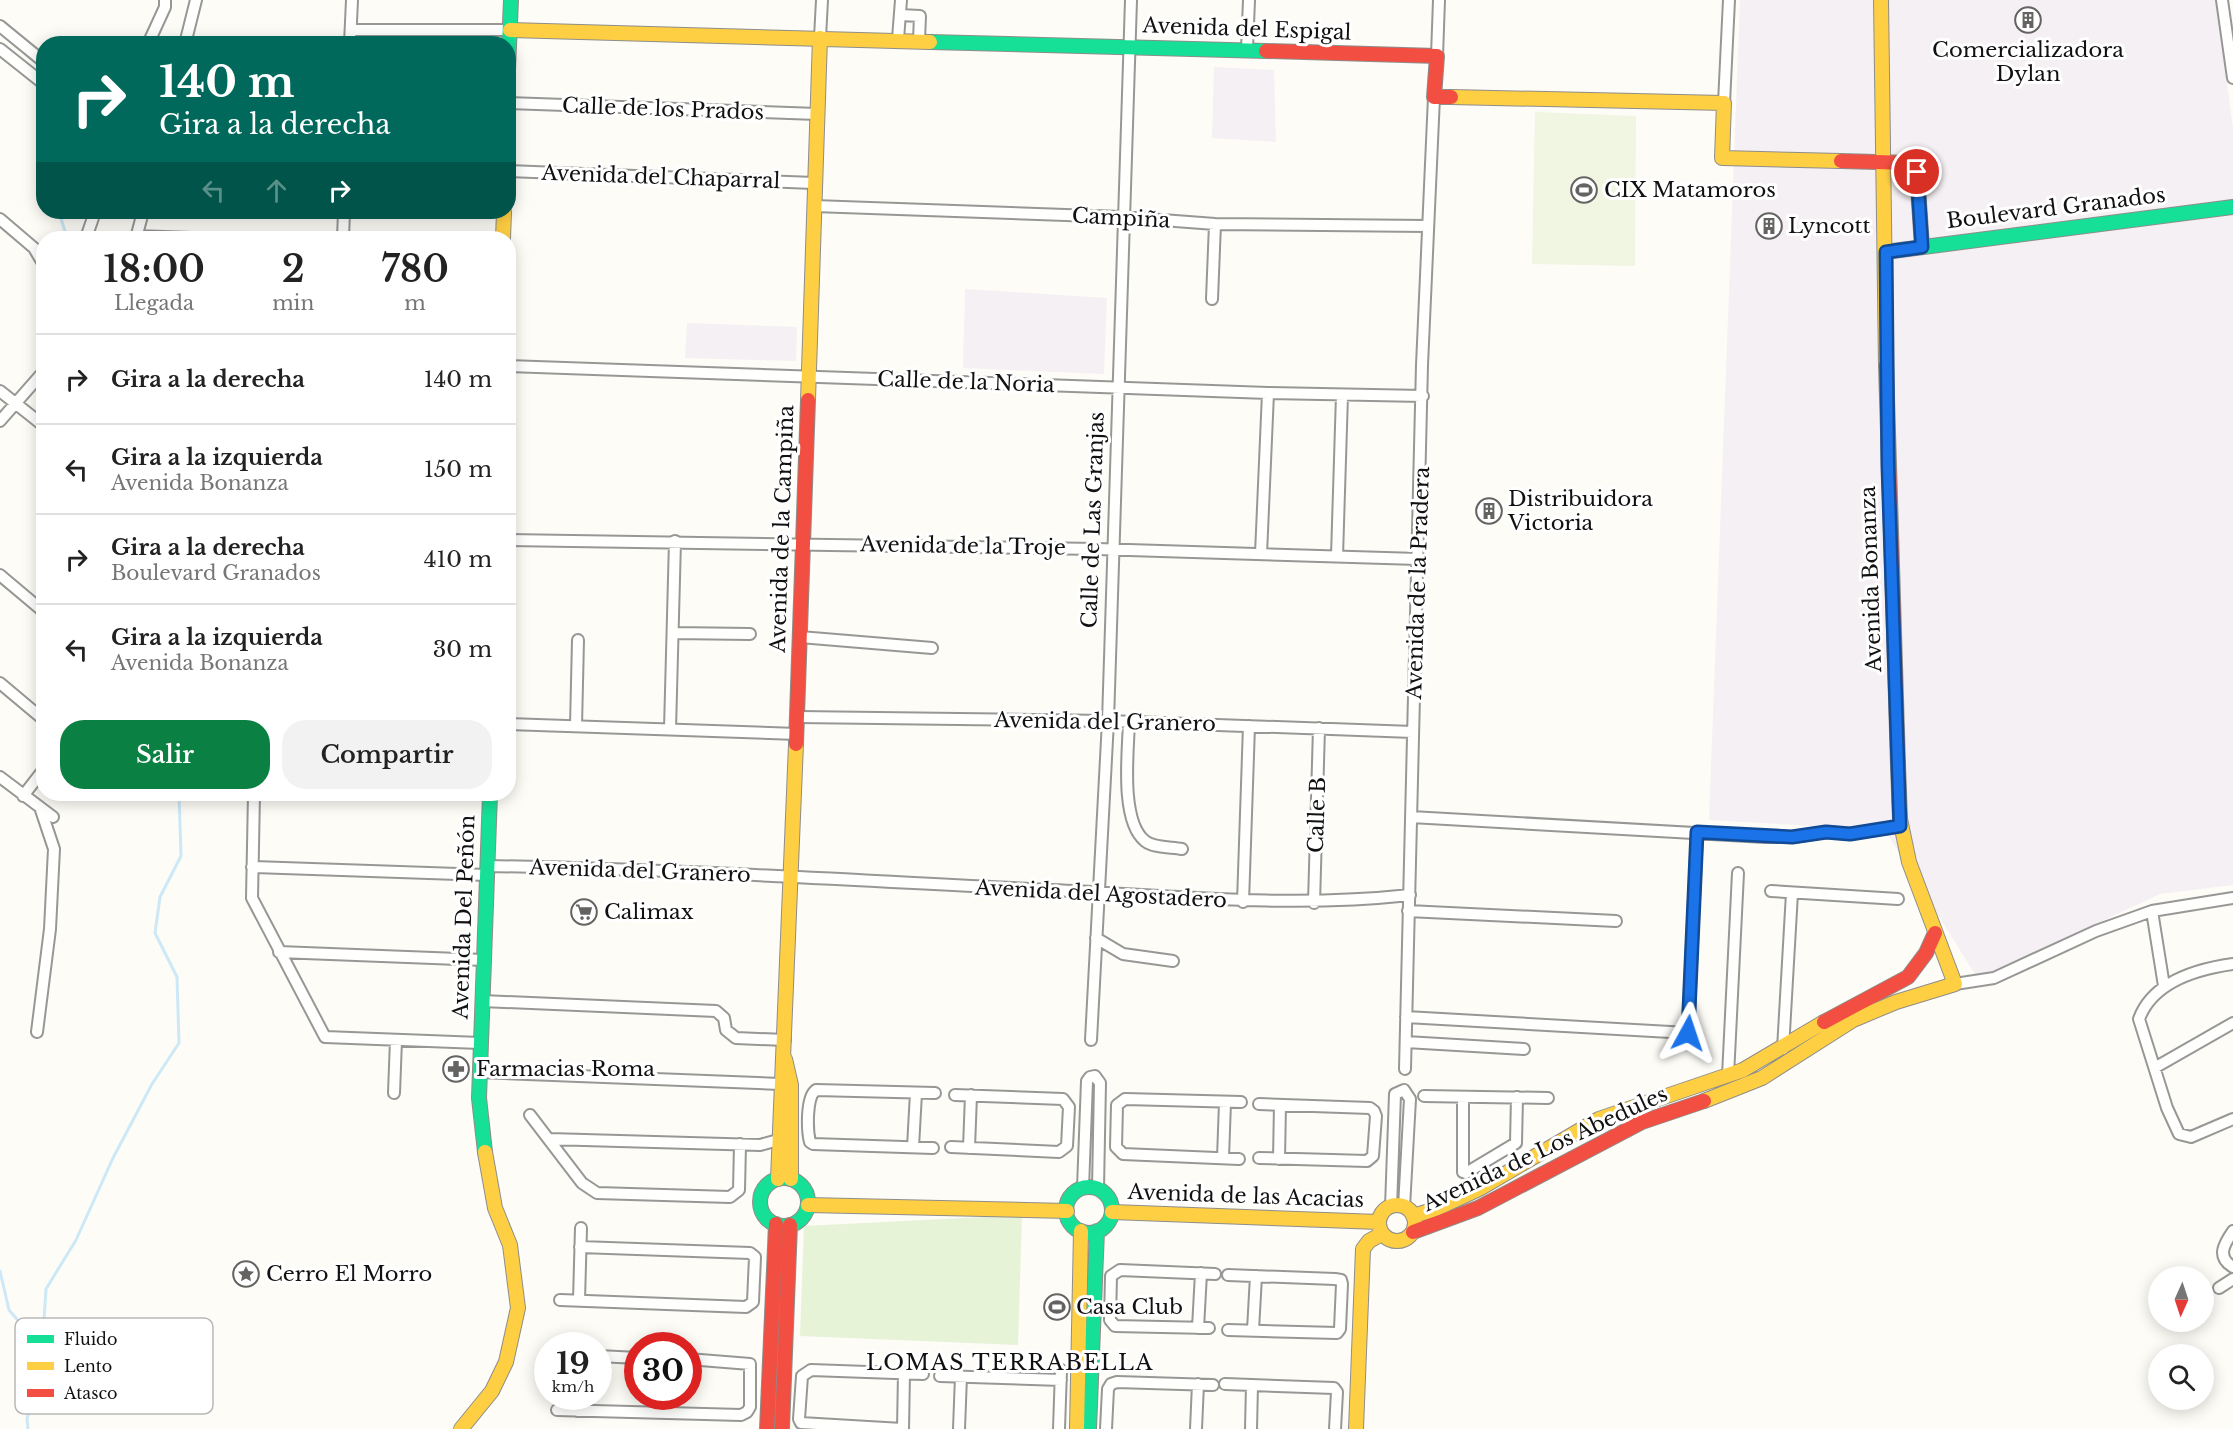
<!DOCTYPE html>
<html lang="es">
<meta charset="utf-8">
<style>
body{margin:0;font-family:"Libre Baskerville",serif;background:#f2f2f2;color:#222;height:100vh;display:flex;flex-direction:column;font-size:22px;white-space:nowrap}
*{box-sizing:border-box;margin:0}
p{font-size:20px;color:#767676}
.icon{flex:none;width:33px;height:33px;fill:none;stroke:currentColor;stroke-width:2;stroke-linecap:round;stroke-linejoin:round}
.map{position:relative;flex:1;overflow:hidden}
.panel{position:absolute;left:36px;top:231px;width:480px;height:570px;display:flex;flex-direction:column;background:#fff;border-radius:24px;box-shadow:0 3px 15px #0003}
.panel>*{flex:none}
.top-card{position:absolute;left:36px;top:36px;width:480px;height:183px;border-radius:24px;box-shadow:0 3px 15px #0003;background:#00695c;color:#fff;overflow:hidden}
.needle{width:39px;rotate:183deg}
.controls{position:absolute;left:2148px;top:1266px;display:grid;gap:12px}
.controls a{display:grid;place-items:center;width:66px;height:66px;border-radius:50%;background:#fff;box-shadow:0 3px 15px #0003;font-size:30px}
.speed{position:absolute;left:534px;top:1332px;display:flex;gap:12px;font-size:30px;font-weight:700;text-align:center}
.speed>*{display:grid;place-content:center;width:78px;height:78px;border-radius:50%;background:#fff;box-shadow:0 3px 15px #0003;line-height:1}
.speed small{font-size:15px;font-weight:400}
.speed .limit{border:9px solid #d22;background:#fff;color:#111}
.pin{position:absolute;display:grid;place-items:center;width:51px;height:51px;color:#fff;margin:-26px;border:3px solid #fff;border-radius:50%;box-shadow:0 2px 6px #0007}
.me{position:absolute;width:66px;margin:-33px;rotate:5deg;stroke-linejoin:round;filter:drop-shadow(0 0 4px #0008)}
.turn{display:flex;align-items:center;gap:21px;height:126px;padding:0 24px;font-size:27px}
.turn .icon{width:78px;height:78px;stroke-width:2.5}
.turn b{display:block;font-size:42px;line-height:51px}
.lanes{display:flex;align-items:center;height:57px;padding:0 24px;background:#0003;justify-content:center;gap:30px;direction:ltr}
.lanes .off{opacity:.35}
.eta{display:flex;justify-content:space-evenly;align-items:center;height:102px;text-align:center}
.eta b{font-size:36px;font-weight:600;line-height:42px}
.cta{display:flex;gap:12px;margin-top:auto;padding:12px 24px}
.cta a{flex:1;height:69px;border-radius:24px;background:#0b8043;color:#fff;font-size:24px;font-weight:600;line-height:69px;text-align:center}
.cta a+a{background:#f2f2f2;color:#222}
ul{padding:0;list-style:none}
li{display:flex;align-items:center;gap:18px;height:90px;padding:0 24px;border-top:2px solid #e0e0e0}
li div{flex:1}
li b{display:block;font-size:22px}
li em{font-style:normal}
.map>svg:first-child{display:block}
.industrial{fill:#f5f0f3}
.green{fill:#e7f3d7}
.pitch{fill:#f0f6e1}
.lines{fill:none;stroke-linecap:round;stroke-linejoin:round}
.stream{stroke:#cde8f7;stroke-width:3}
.street-casing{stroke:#979795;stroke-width:14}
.fast-casing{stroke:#8e8d8b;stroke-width:16}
.slow-casing{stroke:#8e8d8b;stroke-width:16}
.jam-casing{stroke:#8e8d8b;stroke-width:16}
.street{stroke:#fffffe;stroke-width:10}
.fast{stroke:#16e098;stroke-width:14}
.slow{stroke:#ffcf43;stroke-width:14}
.jam{stroke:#f24e42;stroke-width:14}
.route-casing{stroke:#114b97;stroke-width:15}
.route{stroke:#1a73e8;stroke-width:10}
.labels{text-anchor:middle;stroke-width:6;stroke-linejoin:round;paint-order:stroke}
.street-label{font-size:21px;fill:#111;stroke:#fff}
.poi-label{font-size:21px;fill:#111;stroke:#fff;text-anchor:start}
.neighbourhood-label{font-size:22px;letter-spacing:1.5px;fill:#111;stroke:#fff}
.key{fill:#fff;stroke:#b8b8b8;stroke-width:1.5}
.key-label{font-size:16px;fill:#111}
</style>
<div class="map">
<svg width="2233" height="1429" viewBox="0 0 2233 1429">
<rect width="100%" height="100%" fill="#fdfcf7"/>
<path class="industrial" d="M1740,0H2216L2233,128V885L2160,894L1978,979L1885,830L1709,820Z
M1214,67L1274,70L1276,142L1212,138Z
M965,289L1107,298L1104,374L963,368Z
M687,323L797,327L796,361L685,358Z"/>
<path class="green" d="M1022,1215L1018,1345L800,1336L804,1226Z"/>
<path class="pitch" d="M1535,112L1636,116L1635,266L1532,264Z"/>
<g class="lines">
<path class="stream" d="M155,44L160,30
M59,212L67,238
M0,1271L9,1310L42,1348
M28,1429L27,1419L41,1366L46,1289L76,1240L113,1158L152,1084L179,1043L177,977L155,933L160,897L181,856L179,794"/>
<g class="street-casing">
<path id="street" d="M2222,0L2233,78
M900,15L920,16L919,40
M0,26L44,62
M351,30H510
M820,38L822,0
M898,39L901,0
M148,44L165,7V0
M185,44L196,0
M350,44L352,0
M0,49L44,84
M1247,49L1249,0
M1437,56L1439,0
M508,103L817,114
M1724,103L1729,0
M508,171L814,183
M814,206L1122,217L1215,224L1428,226
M0,219L34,248L44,265
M136,236L191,238
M86,238L95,212
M136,238L143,212
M343,238L344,212
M1212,299L1215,224
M508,366L1268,393L1423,396
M0,391L44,426
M0,421L44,371
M508,540L1097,549L1418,559
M1261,554L1268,393
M1337,556L1342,395
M0,575L44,612
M673,633L750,634
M800,637L932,648
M0,683L44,720
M798,717L1108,721L1413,732
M1129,722C1128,752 1120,821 1145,841C1154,848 1170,847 1182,849
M508,724L797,734
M576,726L578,640
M670,729L675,541
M0,777L53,817
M254,794L252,898L325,1037L480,1043
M23,796L44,769
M1411,817L1765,837H1793L1826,832L1850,834L1901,826
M487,866C676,869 865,881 1053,890C1173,896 1290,908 1410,895
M252,867L487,875
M1771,891L1898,899
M1243,902L1249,726
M1314,903L1319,728
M1408,911L1616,921
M2152,911L2164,986
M1096,938L1123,954L1173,961
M279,952L484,960
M2233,964C2197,969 2153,981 2139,1019L2167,1108L2179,1134L2191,1137L2233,1119
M1955,984L1994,978L2096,931L2152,911L2233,898
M482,1001L716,1011L724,1018L726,1030L736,1038L785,1040
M1406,1017L1688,1033L1697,833
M37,1032L50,929L54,849L40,807
M1091,1040L1108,721L1131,0
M1406,1042L1524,1049
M1783,1049L1792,893
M2156,1067L2233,1023
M1405,1069L1422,365L1434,97
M479,1072L780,1084
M1728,1076L1738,873
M394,1093L396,1040
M1424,1096L1548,1098
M1463,1097V1172L1466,1173L1516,1143L1517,1097
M530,1115L582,1183L597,1193L730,1197L739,1190L740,1144
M549,1139L760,1145L778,1140
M913,1147L916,1093
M951,1147L1059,1152L1067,1146L1069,1107L1063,1099L955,1095
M933,1148L813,1144L810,1142C807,1130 806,1097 816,1090L935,1093
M969,1148L971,1095
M1223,1158L1225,1102
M1259,1158L1367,1161L1373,1156L1376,1116L1374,1111L1370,1108L1259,1104
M1239,1159L1123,1154L1116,1147L1117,1105L1125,1099L1241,1102
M1279,1159L1280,1105
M1083,1188L1087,1081L1090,1077L1095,1076L1100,1083L1098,1188
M1391,1207L1395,1094L1404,1090L1410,1099L1404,1207
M2233,1231C2224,1244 2216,1257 2233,1267
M1228,1275L1335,1279L1341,1280L1342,1284L1340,1329L1337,1333L1228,1330
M2219,1288L2233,1279
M560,1300L746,1307L753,1302L755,1257L750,1253L580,1247
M579,1300L581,1228
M1198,1328L1201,1273
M1209,1328L1115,1326L1110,1320L1111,1276L1120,1270L1215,1274
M1253,1330L1256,1276
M598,1356L638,1358
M940,1376L1061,1380
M1225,1384L1334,1388L1337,1392L1335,1429
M557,1410L741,1415L747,1412L750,1407V1364L688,1359
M577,1411V1396
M902,1429L801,1423L799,1419L802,1376L811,1370L923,1374
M903,1429L904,1373
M959,1429L961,1376
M1059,1429L1061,1370
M1106,1429L1108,1389L1111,1384L1117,1382L1213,1385
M1196,1429L1198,1384
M1251,1429L1252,1385"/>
</g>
<g class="fast-casing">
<path id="fast" d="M930,42L1266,51
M508,69L511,0
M1885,252L2233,207
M485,1152L479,1098L490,794
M760 1202a24 24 0 1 1 48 0a24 24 0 1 1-48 0Z
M1066 1210a23 23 0 1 1 46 0a23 23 0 1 1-46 0Z
M1089,1429L1097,1231"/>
</g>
<g class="slow-casing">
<path id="slow" d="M1881,0L1886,365
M510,30L930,42
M1451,97L1724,103L1722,158L1841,161
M503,238L504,212
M808,400L820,38
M785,1059L791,1085V1179
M1704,1101L1762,1078L1853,1020L1896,1002L1955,984L1909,862L1900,819L1898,765
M778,1179L796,744
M808,1205L1067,1211
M1379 1223a18 18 0 1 1 36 0a18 18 0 1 1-36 0Z
M1112,1212L1379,1222
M1413,1216L1436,1209L1479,1189L1599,1119L1743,1070L1824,1022
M461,1429L492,1391L506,1362L518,1308L510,1245L495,1208L485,1152
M1077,1429L1081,1231
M1356,1429L1363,1249L1369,1241L1382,1234"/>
</g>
<g class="jam-casing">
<path id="jam" d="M1266,51L1437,56L1434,97H1451
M1841,161L1910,163L1917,172L1922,247
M1886,365L1898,765
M796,744L808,400
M1824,1022L1908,977L1926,953L1935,933
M1413,1232L1478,1208L1642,1122L1704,1101
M767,1429L776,1224
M782,1429L790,1225"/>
</g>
<use href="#street" class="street"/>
<use href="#fast" class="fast"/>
<use href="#slow" class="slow"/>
<use href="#jam" class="jam"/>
</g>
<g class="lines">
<g class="route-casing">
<path id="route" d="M1688,1033L1697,832L1792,837L1826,832L1850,834L1900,826L1888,466L1886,252L1922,247L1917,172"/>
</g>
<use href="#route" class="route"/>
</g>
<defs>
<g id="building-ring" transform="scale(1.35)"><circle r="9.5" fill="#fff" stroke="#646362" stroke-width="1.5"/><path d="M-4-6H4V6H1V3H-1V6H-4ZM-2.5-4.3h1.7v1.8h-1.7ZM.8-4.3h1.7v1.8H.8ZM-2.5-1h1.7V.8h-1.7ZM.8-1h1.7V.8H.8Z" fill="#646362"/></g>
<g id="stadium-ring" transform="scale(1.35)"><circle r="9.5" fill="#fff" stroke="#646362" stroke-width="1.5"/><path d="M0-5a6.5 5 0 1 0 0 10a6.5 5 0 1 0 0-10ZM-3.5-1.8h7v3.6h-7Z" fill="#646362"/></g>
<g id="supermarket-ring" transform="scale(1.35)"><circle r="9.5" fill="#fff" stroke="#646362" stroke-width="1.5"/><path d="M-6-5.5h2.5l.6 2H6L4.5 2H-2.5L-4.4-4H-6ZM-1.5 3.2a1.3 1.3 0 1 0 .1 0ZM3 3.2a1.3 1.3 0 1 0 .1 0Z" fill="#646362"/></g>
<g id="pharmacy-ring" transform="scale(1.35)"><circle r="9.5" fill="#fff" stroke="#646362" stroke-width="1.5"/><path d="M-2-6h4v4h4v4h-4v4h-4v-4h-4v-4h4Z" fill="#646362"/></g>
<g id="sight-ring" transform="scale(1.35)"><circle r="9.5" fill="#fff" stroke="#646362" stroke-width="1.5"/><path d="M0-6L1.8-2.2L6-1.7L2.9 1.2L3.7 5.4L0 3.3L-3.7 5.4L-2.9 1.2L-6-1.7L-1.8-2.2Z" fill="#646362"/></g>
</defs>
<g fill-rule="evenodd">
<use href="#building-ring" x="2028" y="20"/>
<use href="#stadium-ring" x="1584" y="190"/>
<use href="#building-ring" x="1769" y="226"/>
<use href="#building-ring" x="1489" y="511"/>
<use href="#supermarket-ring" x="584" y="912"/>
<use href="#pharmacy-ring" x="456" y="1069"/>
<use href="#sight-ring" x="246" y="1274"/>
<use href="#stadium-ring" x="1057" y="1307"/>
</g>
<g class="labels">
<g class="street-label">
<text transform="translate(1247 29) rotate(2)" y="7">Avenida del Espigal</text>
<text transform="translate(663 109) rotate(2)" y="7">Calle de los Prados</text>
<text transform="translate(661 177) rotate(2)" y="7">Avenida del Chaparral</text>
<text transform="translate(2056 208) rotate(-7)" y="7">Boulevard Granados</text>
<text transform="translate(1121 218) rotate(3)" y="7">Campiña</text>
<text transform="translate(966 382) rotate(2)" y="7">Calle de la Noria</text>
<text transform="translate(1093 520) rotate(-88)" y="7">Calle de Las Granjas</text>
<text transform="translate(782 529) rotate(-88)" y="7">Avenida de la Campiña</text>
<text transform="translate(963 546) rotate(1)" y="7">Avenida de la Troje</text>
<text transform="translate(1871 579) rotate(-92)" y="7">Avenida Bonanza</text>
<text transform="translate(1418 583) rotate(-88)" y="7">Avenida de la Pradera</text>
<text transform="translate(1105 722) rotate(1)" y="7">Avenida del Granero</text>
<text transform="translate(1317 815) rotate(-88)" y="7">Calle B</text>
<text transform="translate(640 871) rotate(2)" y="7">Avenida del Granero</text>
<text transform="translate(1101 894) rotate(3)" y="7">Avenida del Agostadero</text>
<text transform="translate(464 917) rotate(-88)" y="7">Avenida Del Peñón</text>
<text transform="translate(1545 1149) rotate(-25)" y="7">Avenida de Los Abedules</text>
<text transform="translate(1246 1196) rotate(2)" y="7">Avenida de las Acacias</text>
</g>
<g class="poi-label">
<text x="2028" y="57" text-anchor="middle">Comercializadora<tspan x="2028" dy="24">Dylan</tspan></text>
<text x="1604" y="197">CIX Matamoros</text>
<text x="1788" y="233">Lyncott</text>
<text x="1508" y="506">Distribuidora<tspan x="1508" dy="24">Victoria</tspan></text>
<text x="604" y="919">Calimax</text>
<text x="476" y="1076">Farmacias Roma</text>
<text x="266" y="1281">Cerro El Morro</text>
<text x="1076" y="1314">Casa Club</text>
</g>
<g class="neighbourhood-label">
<text x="1010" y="1370">LOMAS TERRABELLA</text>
</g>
</g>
<rect x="15" y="1318" width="198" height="96" rx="9" class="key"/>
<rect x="27" y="1335" width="27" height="8" fill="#16e098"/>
<rect x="27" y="1362" width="27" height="8" fill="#ffcf43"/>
<rect x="27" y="1389" width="27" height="8" fill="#f24e42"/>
<g class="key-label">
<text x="64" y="1345">Fluido</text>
<text x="64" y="1372">Lento</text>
<text x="64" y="1399">Atasco</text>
</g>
</svg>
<div class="controls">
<a><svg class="needle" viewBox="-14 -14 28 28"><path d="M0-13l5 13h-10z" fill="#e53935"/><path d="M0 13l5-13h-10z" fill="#767676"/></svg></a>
<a><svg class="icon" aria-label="search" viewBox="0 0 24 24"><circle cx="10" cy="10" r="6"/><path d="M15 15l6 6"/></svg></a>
</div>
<div class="speed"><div>19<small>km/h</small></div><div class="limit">30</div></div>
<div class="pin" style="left:1917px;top:172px;background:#d93025"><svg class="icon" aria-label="arrive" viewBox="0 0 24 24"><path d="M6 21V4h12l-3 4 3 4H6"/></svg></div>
<svg class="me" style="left:1688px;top:1033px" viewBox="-20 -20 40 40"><path d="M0-17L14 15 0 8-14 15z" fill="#1a73e8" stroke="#fff" stroke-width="4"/></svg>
<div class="top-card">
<div class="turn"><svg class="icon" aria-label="right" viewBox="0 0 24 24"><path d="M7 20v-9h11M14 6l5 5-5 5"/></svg><div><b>140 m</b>Gira a la derecha</div></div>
<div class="lanes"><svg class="icon off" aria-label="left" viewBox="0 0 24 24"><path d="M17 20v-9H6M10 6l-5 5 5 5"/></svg><svg class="icon off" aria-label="ahead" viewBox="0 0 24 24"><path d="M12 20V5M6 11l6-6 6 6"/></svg><svg class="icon" aria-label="right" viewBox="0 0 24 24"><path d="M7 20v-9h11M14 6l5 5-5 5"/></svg></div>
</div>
<section class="panel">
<div class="eta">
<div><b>18:00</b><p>Llegada</p></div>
<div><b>2</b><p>min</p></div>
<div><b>780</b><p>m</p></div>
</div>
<ul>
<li><svg class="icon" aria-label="right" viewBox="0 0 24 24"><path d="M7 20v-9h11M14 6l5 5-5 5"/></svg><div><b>Gira a la derecha</b></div><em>140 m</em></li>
<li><svg class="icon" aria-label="left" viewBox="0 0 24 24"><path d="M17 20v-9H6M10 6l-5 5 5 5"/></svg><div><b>Gira a la izquierda</b><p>Avenida Bonanza</p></div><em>150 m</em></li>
<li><svg class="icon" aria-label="right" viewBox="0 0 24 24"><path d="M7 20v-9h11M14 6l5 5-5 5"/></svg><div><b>Gira a la derecha</b><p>Boulevard Granados</p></div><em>410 m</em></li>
<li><svg class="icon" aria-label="left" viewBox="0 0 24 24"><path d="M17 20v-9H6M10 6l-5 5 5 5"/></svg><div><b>Gira a la izquierda</b><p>Avenida Bonanza</p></div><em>30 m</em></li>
</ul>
<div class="cta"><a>Salir</a><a>Compartir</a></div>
</section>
</div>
